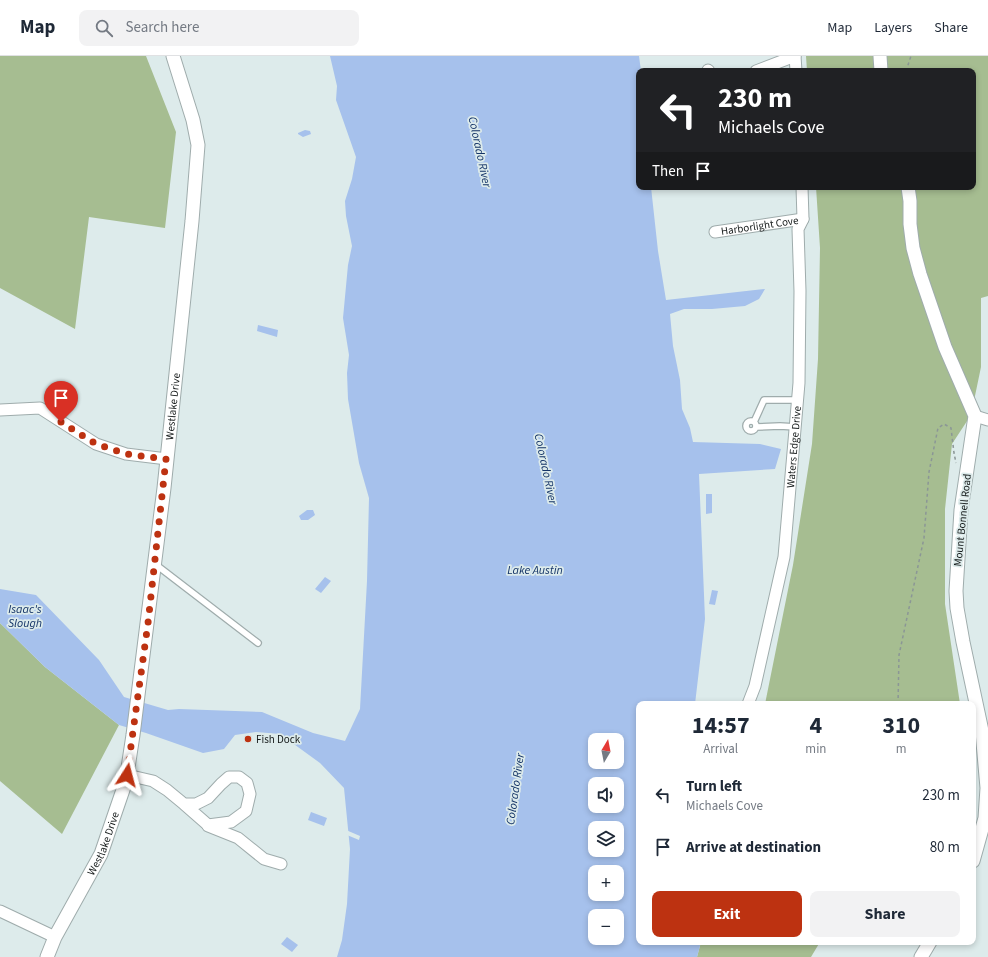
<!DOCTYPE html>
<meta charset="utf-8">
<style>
body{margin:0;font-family:"Source Sans 3",sans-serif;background:#f2f2f3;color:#1f2937;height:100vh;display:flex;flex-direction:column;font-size:15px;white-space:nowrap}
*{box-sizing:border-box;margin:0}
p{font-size:13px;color:#747a83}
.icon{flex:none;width:22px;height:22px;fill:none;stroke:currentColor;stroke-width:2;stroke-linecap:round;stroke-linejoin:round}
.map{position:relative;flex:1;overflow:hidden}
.panel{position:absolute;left:636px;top:645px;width:340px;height:244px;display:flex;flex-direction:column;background:#fff;border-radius:8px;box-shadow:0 2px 6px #0003}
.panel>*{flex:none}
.banner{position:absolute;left:636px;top:12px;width:340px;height:122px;border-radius:8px;box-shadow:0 2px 6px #0003;background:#202124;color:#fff;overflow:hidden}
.needle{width:26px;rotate:10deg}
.tools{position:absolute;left:588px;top:677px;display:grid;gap:8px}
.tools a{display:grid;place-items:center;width:36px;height:36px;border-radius:8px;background:#fff;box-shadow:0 2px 6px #0003;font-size:20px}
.pin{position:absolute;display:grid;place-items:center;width:34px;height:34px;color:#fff;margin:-41px -17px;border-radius:50% 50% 50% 0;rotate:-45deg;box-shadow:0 0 4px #0007}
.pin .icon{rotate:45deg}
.me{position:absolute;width:44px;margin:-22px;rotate:9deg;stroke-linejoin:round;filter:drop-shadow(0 0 3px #0008)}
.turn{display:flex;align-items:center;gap:14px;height:84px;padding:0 16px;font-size:18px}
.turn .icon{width:52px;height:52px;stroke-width:2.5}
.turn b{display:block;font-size:28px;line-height:34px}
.then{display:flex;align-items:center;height:38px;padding:0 16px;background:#0003;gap:8px;font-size:15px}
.eta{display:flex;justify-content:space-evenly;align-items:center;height:68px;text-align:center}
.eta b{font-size:24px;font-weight:700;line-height:28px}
.action{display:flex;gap:8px;margin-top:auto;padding:8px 16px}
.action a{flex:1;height:46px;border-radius:8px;background:#bd3211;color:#fff;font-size:16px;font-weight:700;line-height:46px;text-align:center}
.action a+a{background:#f2f2f3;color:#1f2937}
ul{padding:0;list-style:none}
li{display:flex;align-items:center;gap:12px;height:52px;padding:0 16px}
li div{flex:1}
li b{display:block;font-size:15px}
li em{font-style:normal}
header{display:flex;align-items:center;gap:24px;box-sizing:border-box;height:56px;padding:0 20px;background:#fff;border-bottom:1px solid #e0e1e3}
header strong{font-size:19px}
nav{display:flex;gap:22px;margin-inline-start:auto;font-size:14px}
.search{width:280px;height:36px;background:#f2f2f3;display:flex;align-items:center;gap:10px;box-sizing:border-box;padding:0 14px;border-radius:8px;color:#747a83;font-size:15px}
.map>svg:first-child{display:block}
.forest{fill:#a6bd91}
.water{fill:#a6c1ec;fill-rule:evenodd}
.pier{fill:#ddebeb}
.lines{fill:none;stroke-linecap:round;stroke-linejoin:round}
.service-casing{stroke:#9facac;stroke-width:8}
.minor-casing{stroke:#9facac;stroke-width:13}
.tertiary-casing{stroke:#9facac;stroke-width:15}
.path{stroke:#8b9696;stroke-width:1.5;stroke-dasharray:3 3;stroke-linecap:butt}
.service{stroke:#fff;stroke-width:5.5}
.minor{stroke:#fff;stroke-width:11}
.tertiary{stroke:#fff;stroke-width:13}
.route{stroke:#bd3211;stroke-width:7;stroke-dasharray:0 12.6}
.poi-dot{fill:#bd3211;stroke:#ddebeb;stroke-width:1.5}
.labels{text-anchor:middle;stroke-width:3.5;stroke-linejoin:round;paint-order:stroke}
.street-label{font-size:11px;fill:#151a1a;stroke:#ddebeb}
.poi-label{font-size:11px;fill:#151a1a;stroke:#ddebeb;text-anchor:start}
.water-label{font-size:12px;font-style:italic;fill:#143467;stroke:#ddebeb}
</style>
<header>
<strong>Map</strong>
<div class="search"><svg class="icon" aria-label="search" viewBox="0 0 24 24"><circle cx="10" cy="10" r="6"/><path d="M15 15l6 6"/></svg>Search here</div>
<nav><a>Map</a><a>Layers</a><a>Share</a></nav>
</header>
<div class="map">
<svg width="988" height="901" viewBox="0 0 988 901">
<rect width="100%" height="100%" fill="#ddebeb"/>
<path class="forest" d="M0,0H146L176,76L165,172L89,161L75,273L0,232Z
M806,0H988V240L981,242V311L971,359L952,388L945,453V548L960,648H765L793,509L812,388L818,303L820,192L816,131H973V15H807Z
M0,567L45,611L119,669L62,778L0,725Z
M701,886H820L811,901H697Z"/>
<path class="water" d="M330,0H639L641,15H639V131H651L658,195L666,244L765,233L759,243L745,250L712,253H684L670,258L673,290L680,324L682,353L690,372L693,386L760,388L781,393L775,413L699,418L705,563L695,648H639V886H701L697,901H337L342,884L347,848L350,793L344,732L320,707L280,678L256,676L235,679L224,693L203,697L146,677L119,669L45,611L0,567V533L36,539L99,604L124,641L168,654L179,653L262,656L313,677L345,685L360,653L367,525L369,442L359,407L348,343L347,317L349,299L343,262L348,209L352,190L346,160L345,145L352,123L356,101L336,44L337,30ZM595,684H617V706H595ZM595,728H617V750H595ZM595,772H617V794H595ZM595,816H617V838H595ZM595,860H617V882H595Z
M305,74L310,75L311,78L303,81L298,78V77Z
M258,269L278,274L277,281L257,275Z
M706,438H712V457L706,458Z
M307,454H313L315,459L308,464H301L299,460Z
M325,521L331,525L321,537L315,533Z
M712,534L718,535L715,549L709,548Z
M311,756L327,762L324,770L308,764Z
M287,881L298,889L292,896L281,888Z"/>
<path class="pier" d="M346,774L360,780L359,784L347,779Z"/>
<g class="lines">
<g class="service-casing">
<path id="service" d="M746 370a5 5 0 1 1 10 0a5 5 0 1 1-10 0Z
M754,366L764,344H798
M756,371L780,370L796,371
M155,508L258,587"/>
</g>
<g class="minor-casing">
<g id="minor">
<path d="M795,0L796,15"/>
<path d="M708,14L709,15"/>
<path d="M756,15L795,0"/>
<path id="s1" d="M715,176L803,163"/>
<path d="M0,354L40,352L96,388L126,398L167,403"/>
<path d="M975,360L988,364"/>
<path id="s2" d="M748,648L755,630L784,501L799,327L800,235L798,173L803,163L802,131"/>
<path d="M127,719L153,725L167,734L184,748H196L208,742L221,728L229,721H239L247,727L250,738L246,755L231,766L208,769L184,748"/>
<path d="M208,770L238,782L264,803L281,808"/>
<path d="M0,855L55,881"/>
</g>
</g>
<g class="tertiary-casing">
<g id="tertiary">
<path d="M880,0L881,15"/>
<path d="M908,131L910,145V168L913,192L920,218L945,291L975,360L961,454L956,535L957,552L963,586L982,675L987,732L985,762L973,805"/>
<path id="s3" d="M47,901L55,881L101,798L126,725L133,679L164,432L192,165L198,89L193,64L173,0"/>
<path d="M921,901L930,886"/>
</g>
</g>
<path class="path" d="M906,15L911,0
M898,648L899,599L924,482L929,416L938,372L944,368L951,372L954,397L956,407"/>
<use href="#service" class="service"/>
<use href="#minor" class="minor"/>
<use href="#tertiary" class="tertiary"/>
</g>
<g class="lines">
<path class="route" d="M61,366L96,388L126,398L166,403L148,567L127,719"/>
</g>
<circle class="poi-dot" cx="248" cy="683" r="4"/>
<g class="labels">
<g class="street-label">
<text dy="4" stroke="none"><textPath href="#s1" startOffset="45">Harborlight Cove</textPath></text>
<text dy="4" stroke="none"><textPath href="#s3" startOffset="571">Westlake Drive</textPath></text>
<text dy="4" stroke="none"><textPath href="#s2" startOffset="262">Waters Edge Drive</textPath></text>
<text transform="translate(962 464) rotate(-84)" y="4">Mount Bonnell Road</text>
<text dy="4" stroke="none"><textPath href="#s3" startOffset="127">Westlake Drive</textPath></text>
</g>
<g class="poi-label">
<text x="256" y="687">Fish Dock</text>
</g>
<g class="water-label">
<text transform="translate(480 96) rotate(78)" y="4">Colorado River</text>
<text transform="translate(546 413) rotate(78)" y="4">Colorado River</text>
<text x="535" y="518">Lake Austin</text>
<text x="25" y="557">Isaac's<tspan x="25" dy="14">Slough</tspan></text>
<text transform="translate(515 733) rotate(-82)" y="4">Colorado River</text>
</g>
</g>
</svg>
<div class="tools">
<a><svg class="needle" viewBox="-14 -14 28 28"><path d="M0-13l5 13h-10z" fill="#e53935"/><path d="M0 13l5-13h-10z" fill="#747a83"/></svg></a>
<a><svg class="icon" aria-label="sound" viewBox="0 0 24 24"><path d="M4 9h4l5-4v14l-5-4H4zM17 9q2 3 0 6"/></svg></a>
<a><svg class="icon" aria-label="layers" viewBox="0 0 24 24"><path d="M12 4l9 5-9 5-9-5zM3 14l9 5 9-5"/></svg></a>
<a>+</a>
<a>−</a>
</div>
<div class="pin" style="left:61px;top:366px;background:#d93025"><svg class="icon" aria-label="arrive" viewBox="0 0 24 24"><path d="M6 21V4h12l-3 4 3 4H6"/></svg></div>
<svg class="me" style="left:127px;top:719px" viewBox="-20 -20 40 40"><path d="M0-17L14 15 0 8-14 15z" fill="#bd3211" stroke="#fff" stroke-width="4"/></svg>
<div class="banner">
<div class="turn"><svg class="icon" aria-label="left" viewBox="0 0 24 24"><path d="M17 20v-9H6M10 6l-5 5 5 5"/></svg><div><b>230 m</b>Michaels Cove</div></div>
<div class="then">Then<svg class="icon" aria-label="arrive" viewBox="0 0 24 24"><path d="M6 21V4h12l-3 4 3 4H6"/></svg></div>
</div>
<section class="panel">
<div class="eta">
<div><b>14:57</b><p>Arrival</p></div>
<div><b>4</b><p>min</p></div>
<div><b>310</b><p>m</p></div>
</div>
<ul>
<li><svg class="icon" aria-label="left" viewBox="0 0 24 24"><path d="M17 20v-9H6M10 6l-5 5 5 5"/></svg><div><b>Turn left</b><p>Michaels Cove</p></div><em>230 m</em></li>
<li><svg class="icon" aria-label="arrive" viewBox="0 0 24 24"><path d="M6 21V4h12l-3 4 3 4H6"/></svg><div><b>Arrive at destination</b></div><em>80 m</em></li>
</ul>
<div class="action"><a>Exit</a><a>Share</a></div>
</section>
</div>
